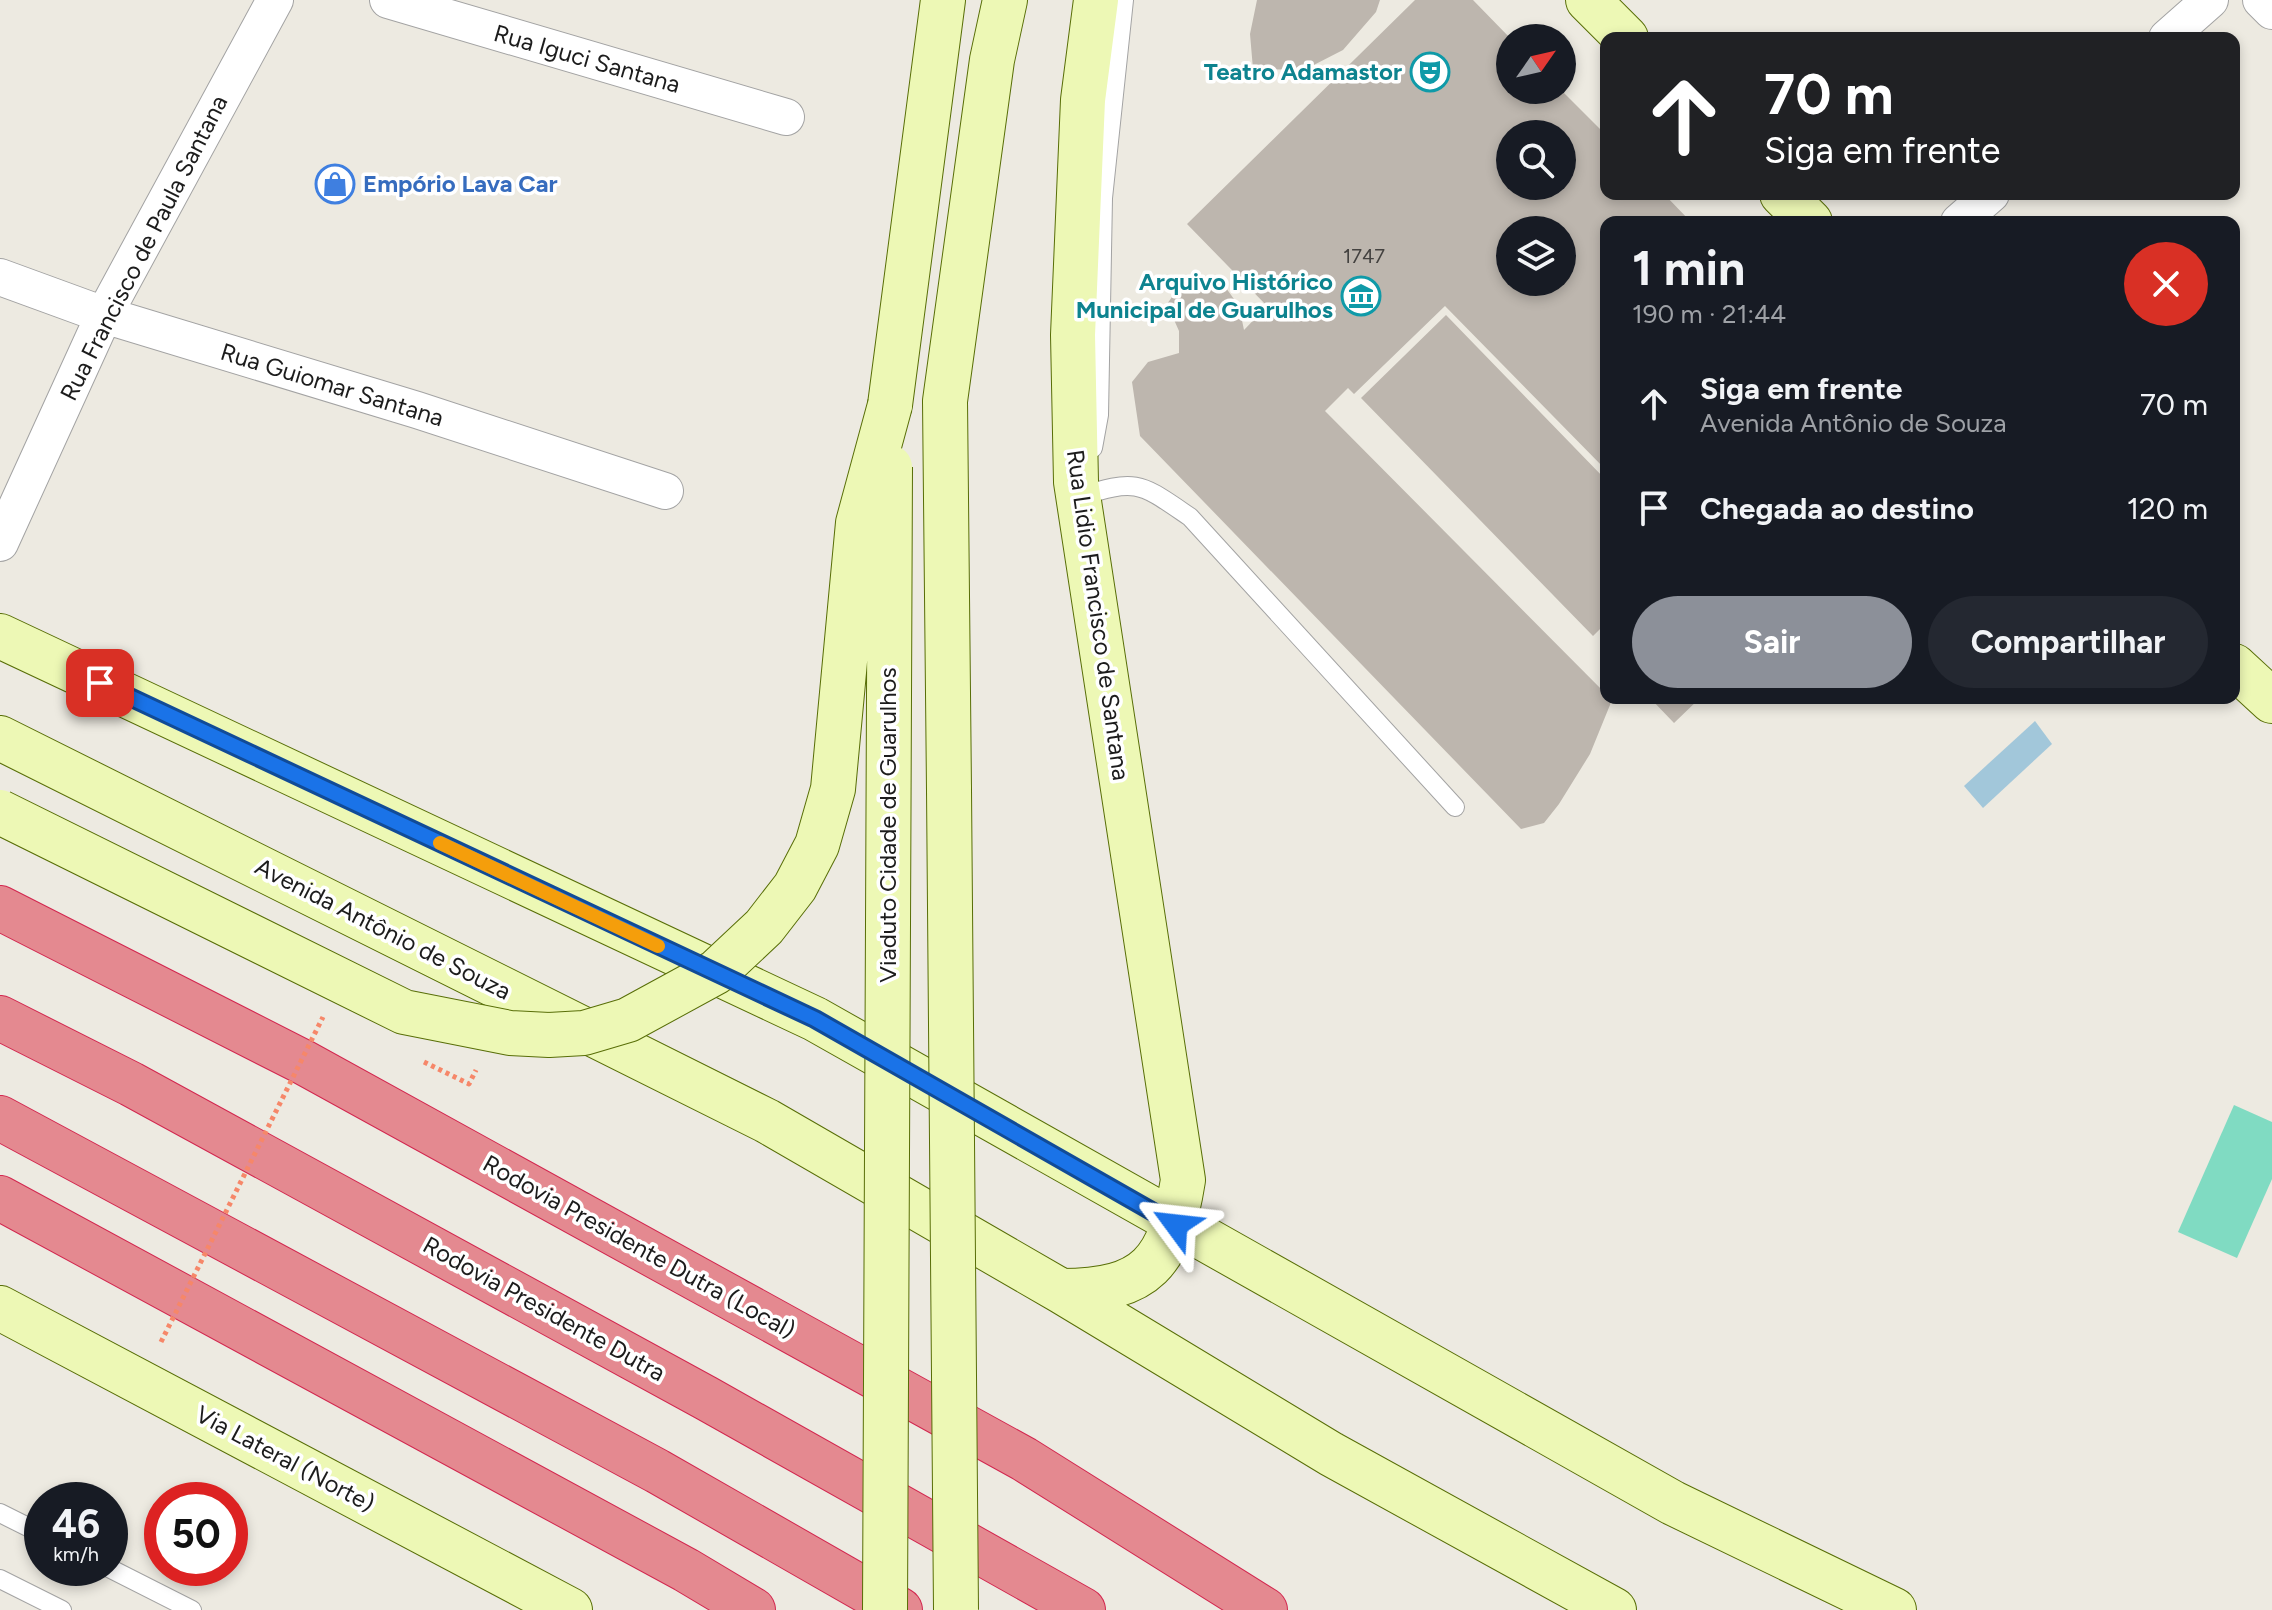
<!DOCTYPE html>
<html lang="pt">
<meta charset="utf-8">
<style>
body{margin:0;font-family:Figtree,sans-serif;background:#242831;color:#f1f3f6;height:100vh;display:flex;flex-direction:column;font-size:30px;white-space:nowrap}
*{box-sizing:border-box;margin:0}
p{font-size:26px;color:#9ea1a6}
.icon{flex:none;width:44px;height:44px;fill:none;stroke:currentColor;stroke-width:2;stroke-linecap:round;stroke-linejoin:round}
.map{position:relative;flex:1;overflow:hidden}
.details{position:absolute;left:1600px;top:216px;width:640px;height:488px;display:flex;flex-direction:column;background:#171b24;border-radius:16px;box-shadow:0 4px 12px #0003}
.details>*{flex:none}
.guide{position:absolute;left:1600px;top:32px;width:640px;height:168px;border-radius:16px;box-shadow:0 4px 12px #0003;background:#202124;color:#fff;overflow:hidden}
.needle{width:52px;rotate:56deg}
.tools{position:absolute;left:1496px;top:24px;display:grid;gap:16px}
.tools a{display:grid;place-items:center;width:80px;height:80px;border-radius:50%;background:#171b24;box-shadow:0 4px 12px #0003;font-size:40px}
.speed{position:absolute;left:24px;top:1482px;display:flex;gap:16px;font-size:40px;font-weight:700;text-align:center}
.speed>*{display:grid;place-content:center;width:104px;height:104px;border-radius:50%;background:#171b24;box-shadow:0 4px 12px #0003;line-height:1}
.speed small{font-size:20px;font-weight:400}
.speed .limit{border:12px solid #d22;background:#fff;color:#111}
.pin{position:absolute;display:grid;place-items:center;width:68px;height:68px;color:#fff;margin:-34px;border-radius:16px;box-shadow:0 4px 12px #0006}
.me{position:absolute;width:88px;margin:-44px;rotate:300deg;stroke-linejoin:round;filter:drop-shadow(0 0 6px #0008)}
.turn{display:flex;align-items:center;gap:28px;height:168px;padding:0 32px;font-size:36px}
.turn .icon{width:104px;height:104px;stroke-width:2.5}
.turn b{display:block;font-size:56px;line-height:68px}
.round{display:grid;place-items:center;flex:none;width:84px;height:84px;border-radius:42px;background:#242831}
.headline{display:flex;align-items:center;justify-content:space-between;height:136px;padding:0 32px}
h1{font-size:48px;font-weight:700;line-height:60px}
.cta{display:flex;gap:16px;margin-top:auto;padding:16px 32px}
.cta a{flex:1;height:92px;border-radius:48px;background:#8c9099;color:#fff;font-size:32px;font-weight:700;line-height:92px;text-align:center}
.cta a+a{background:#242831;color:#f1f3f6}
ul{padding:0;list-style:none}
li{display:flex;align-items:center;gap:24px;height:104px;padding:0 32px}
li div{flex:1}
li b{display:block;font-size:30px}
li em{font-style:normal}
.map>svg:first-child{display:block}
.pitch{fill:#80dbc2}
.water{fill:#a2c7da}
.building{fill:#bdb6ae;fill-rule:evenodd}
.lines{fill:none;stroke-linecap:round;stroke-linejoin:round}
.service-casing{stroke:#a3a3a3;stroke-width:20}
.minor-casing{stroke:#a3a3a3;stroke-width:38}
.secondary-casing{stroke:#586e07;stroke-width:46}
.motorway-casing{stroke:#d2274f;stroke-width:46}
.path{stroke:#f68769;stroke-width:5;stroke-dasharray:4 4;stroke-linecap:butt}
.service{stroke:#fff;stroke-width:18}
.minor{stroke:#fff;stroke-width:36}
.secondary{stroke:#edf8b5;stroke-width:44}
.motorway{stroke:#e48990;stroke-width:44}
.secondary-bridge-casing{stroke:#586e07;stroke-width:46;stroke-linecap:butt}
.path-bridge{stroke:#f68769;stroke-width:5;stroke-dasharray:4 4;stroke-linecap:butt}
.secondary-bridge{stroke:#edf8b5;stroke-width:44}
.route-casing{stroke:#114b97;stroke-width:20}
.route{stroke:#1a73e8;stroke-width:14}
.slow{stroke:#f59e0b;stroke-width:14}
.labels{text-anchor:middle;stroke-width:7;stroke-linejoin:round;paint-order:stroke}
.number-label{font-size:20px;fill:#444240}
.street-label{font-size:24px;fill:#1c1c1c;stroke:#fff}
.culture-label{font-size:24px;font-weight:bold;fill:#0d838f;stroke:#fff;text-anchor:end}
.shop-label{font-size:24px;font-weight:bold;fill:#366cbe;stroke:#fff;text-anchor:start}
</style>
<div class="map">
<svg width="2272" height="1610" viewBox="0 0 2272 1610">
<rect width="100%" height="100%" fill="#edeae1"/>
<path class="pitch" d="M2234,1105L2272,1122V1179L2237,1258L2178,1232Z"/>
<path class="water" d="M2035,721L2052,744L1983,808L1964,786Z"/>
<path class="building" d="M1257,0H1380L1376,12L1343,50L1304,70L1253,69L1250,34Z
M1415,0H1473L1510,38V90H1561L1606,135V194H1664L1691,222H1606V470L1445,306L1354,394L1348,388L1325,411L1612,700L1590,754L1559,804L1544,823L1521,829L1140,436L1132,382L1148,362L1179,353V331L1167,304L1182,283L1208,278L1226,288L1239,306L1244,330L1267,306L1187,224ZM1510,134H1562V186H1510ZM1510,230H1562V282H1510Z
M1446,315L1606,480V623L1593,636L1361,398Z
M1650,698H1700L1674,723Z"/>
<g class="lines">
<g class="service-casing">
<path id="service" d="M1093,448L1099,415L1103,198L1124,0
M1079,497C1138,478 1140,483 1190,517L1455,807
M0,1513L42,1534
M109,1568L192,1610
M0,1579L62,1610"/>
</g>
<g class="minor-casing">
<path id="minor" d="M388,0L786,117
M2261,0L2272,11
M2167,38L2210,0
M1959,222L1991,194
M0,277L104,315L417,410L665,491
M0,543L104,315L275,0"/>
</g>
<g class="secondary-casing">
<path id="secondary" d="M1588,0L1626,38
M1782,194L1810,222
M890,405L943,0
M0,636L815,1019L1673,1503L1894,1610
M2234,666L2272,701
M0,738L767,1121L1061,1291L1331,1454L1614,1610
M949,790L945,401L992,60L1005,0
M1061,1291C1148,1291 1170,1262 1183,1180L1076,482L1073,335L1083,100L1096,0
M0,1308L570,1610"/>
</g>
<g class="motorway-casing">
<path id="motorway" d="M0,908L303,1062L1024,1459L1265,1610
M0,1018L131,1084L706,1398L1083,1610
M0,1118L657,1471L900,1610
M0,1198L686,1570L753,1610"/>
</g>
<path class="path" d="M424,1062L469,1084L476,1070"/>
<use href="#service" class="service"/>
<use href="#minor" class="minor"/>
<use href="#secondary" class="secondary"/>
<use href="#motorway" class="motorway"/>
<g class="secondary-bridge-casing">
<path id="secondary-bridge" d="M949,790L956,1610
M0,812L404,1012L510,1033L549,1035L584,1033L628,1020L716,972L764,927L795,887L817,845L833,789L858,523L890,405
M885,1610L890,467"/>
</g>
<path class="path-bridge" d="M161,1342L323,1017"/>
<use href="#secondary-bridge" class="secondary-bridge"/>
</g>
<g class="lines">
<g class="route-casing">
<path id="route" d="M100,683L815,1019L1176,1225"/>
</g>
<use href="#route" class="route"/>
<path class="slow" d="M440,843L658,946"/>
</g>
<defs>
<g id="theatre-ring" transform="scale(2)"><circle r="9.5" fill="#fff" stroke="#0f9aa8" stroke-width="1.5"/><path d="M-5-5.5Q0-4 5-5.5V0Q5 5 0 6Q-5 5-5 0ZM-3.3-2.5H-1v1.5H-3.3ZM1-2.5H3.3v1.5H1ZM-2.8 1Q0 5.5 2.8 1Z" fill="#0f9aa8"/></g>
<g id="shop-ring" transform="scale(2)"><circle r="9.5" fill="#fff" stroke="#3f7fe0" stroke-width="1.5"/><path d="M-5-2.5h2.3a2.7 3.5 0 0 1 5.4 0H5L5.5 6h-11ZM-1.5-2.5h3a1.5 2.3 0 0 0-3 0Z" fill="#3f7fe0"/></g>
<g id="museum-ring" transform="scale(2)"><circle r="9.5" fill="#fff" stroke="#0f9aa8" stroke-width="1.5"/><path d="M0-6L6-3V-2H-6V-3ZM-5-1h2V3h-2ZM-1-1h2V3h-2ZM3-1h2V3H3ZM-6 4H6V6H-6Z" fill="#0f9aa8"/></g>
</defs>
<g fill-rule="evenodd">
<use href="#theatre-ring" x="1430" y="72"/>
<use href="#shop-ring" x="335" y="184"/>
<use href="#museum-ring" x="1361" y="296"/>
</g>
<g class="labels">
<g class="number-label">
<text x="1364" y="263">1747</text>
</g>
<g class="street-label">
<text transform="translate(587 59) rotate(16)" y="8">Rua Iguci Santana</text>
<text transform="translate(144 248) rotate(-63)" y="8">Rua Francisco de Paula Santana</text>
<text transform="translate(332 385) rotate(17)" y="8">Rua Guiomar Santana</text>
<text transform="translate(1098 615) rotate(82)" y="8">Rua Lidio Francisco de Santana</text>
<text transform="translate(888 825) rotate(-90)" y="8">Viaduto Cidade de Guarulhos</text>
<text transform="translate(383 929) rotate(27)" y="8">Avenida Antônio de Souza</text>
<text transform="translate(639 1247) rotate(29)" y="8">Rodovia Presidente Dutra (Local)</text>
<text transform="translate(544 1309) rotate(29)" y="8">Rodovia Presidente Dutra</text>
<text transform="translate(285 1459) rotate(28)" y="8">Via Lateral (Norte)</text>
</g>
<g class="culture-label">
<text x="1402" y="80">Teatro Adamastor</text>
<text x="1333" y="290">Arquivo Histórico<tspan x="1333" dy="28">Municipal de Guarulhos</tspan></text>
</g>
<g class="shop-label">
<text x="363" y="192">Empório Lava Car</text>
</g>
</g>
</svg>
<div class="tools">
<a><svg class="needle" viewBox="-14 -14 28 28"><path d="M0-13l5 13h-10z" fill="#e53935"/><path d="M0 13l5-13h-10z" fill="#9ea1a6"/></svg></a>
<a><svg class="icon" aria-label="search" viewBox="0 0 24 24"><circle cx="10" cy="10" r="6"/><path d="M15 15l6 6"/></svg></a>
<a><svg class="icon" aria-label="layers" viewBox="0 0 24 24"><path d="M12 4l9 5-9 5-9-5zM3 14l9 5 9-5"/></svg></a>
</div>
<div class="speed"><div>46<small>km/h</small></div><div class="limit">50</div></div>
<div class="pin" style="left:100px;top:683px;background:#d93025"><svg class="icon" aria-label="arrive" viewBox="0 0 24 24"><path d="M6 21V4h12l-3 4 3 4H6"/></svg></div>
<svg class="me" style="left:1176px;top:1225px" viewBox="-20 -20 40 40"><path d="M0-17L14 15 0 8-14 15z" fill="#1a73e8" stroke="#fff" stroke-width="4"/></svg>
<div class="guide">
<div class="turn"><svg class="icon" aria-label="ahead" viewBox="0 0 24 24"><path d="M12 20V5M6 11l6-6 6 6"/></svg><div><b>70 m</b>Siga em frente</div></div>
</div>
<section class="details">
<div class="headline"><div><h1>1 min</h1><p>190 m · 21:44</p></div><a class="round" style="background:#d93025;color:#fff"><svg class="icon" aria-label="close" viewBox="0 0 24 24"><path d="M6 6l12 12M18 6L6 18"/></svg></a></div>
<ul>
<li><svg class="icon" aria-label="ahead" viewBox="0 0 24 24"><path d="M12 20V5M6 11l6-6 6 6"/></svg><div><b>Siga em frente</b><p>Avenida Antônio de Souza</p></div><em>70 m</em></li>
<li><svg class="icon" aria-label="arrive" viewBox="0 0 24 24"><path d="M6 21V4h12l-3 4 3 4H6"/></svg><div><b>Chegada ao destino</b></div><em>120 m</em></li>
</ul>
<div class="cta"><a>Sair</a><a>Compartilhar</a></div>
</section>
</div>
